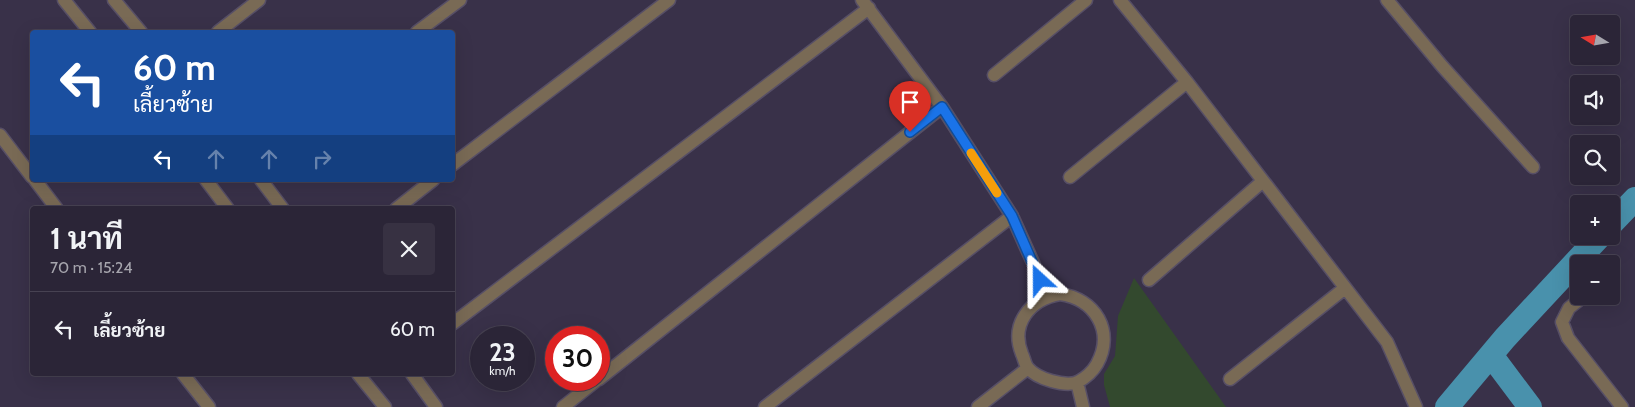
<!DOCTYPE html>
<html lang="th">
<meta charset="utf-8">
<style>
body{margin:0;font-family:Cabin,Sarabun,sans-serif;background:#373142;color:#f1f3f6;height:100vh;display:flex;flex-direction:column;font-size:19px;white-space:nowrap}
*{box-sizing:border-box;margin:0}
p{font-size:16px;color:#a6a5ad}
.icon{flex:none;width:28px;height:28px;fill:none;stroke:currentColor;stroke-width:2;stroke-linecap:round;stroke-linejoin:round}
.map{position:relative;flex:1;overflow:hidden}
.panel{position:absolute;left:30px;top:206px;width:425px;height:170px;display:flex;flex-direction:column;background:#2b2537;border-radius:5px;box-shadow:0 5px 20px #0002,0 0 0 1px #474252}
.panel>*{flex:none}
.top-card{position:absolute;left:30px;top:30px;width:425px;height:152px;border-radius:5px;box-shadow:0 5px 20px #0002,0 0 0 1px #474252;background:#1a4fa0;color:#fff;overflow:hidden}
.needle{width:32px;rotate:281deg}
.fabs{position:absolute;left:1570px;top:15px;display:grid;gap:10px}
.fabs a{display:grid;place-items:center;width:50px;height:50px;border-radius:5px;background:#2b2537;box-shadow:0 5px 20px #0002,0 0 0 1px #474252;font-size:25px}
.speed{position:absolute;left:470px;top:326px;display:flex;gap:10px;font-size:25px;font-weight:700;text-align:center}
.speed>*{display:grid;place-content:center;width:65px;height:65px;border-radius:50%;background:#2b2537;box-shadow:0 5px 20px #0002,0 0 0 1px #474252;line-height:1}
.speed small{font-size:12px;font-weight:400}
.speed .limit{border:8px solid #d22;background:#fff;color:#111}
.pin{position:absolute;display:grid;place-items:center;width:42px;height:42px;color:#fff;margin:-51px -21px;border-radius:50% 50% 50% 0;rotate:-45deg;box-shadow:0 0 5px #0007}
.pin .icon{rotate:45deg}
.me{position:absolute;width:55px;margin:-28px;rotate:336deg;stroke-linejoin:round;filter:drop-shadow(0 0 4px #0008)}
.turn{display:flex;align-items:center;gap:18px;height:105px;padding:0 20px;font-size:22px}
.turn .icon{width:65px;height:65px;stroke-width:2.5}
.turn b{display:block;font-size:35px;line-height:42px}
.lanes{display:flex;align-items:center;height:48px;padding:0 20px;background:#0003;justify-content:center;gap:25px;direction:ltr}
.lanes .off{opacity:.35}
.round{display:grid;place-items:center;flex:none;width:52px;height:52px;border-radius:5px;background:#373142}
.summary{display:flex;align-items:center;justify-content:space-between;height:85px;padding:0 20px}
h1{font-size:30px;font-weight:700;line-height:38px}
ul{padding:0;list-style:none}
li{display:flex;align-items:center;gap:15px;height:75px;padding:0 20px;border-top:1px solid #474252}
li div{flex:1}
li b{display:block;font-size:19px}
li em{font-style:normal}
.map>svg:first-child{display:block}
.green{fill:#33492e}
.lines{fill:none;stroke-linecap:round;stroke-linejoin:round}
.canal{stroke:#4991ac;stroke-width:24}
.minor-casing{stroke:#574f66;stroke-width:15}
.minor{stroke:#796a55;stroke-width:12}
.route-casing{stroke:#114b97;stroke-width:12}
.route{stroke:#1a73e8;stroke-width:9}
.slow{stroke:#f59e0b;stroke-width:9}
</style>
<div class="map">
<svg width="1635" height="407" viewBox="0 0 1635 407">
<rect width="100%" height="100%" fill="#393149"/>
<path class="green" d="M1134,278L1226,407H1110L1104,385V374L1115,356L1118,316Z"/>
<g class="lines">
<path class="canal" d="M1611,224L1635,199
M1491,355L1530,407
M1447,407L1505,338L1600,236"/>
<g class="minor-casing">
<path id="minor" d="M64,0L90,32
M114,0L141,32
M862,0L942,107L1012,216L1048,296
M1120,0L1187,82L1387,342L1416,407
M1387,0L1442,66L1533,167
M218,32L259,0
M417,32L460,0
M994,75L1086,0
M0,135L32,177
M452,165L669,0
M1070,177L1187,82
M35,180L57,209
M206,180L228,209
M261,180L283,209
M396,209L433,180
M1611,276L1613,274
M1149,280L1263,181
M1060,294C1095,299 1115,331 1097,364C1093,371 1085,378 1078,382C1065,387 1037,379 1028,368C1025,365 1024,358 1022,354C1010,324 1030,299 1060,294Z
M1584,296L1569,308L1562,322L1568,338L1622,407
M452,324L869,8
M183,374L209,407
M358,374L385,407
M412,374L436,407
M599,379L942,107
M1230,379L1345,288
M1077,382L1083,407
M563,407L597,380
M765,407L1012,216
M978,407L1028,368"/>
</g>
<use href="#minor" class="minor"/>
</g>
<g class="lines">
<g class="route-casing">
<path id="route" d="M910,132L942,107L1012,216L1040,280"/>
</g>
<use href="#route" class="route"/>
<path class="slow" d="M971,153L997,193"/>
</g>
</svg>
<div class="fabs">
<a><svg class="needle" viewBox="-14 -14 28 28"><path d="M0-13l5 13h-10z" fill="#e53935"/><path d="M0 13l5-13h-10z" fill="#a6a5ad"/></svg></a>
<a><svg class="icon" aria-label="sound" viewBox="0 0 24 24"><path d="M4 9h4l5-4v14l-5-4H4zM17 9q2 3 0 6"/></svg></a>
<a><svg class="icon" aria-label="search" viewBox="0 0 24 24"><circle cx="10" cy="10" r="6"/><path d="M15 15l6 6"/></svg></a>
<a>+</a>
<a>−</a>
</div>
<div class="speed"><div>23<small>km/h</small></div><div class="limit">30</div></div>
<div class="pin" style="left:910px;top:132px;background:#d93025"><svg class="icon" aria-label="arrive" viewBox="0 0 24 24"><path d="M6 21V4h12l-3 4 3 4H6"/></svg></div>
<svg class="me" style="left:1040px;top:280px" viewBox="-20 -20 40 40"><path d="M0-17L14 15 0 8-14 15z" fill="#1a73e8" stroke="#fff" stroke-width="4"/></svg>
<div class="top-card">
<div class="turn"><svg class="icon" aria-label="left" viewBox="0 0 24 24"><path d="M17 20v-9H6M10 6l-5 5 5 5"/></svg><div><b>60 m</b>เลี้ยวซ้าย</div></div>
<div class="lanes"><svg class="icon" aria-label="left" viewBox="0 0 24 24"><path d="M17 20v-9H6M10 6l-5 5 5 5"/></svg><svg class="icon off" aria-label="ahead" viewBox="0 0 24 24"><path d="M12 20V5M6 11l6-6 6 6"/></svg><svg class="icon off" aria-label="ahead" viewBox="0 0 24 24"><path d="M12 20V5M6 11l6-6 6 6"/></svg><svg class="icon off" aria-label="right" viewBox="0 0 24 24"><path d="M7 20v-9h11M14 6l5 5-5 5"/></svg></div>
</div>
<section class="panel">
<div class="summary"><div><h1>1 นาที</h1><p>70 m · 15:24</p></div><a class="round"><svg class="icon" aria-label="close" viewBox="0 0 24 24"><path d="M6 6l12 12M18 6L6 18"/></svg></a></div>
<ul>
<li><svg class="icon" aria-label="left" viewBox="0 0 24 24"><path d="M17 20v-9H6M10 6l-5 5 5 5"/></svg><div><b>เลี้ยวซ้าย</b></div><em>60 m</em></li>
</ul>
</section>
</div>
